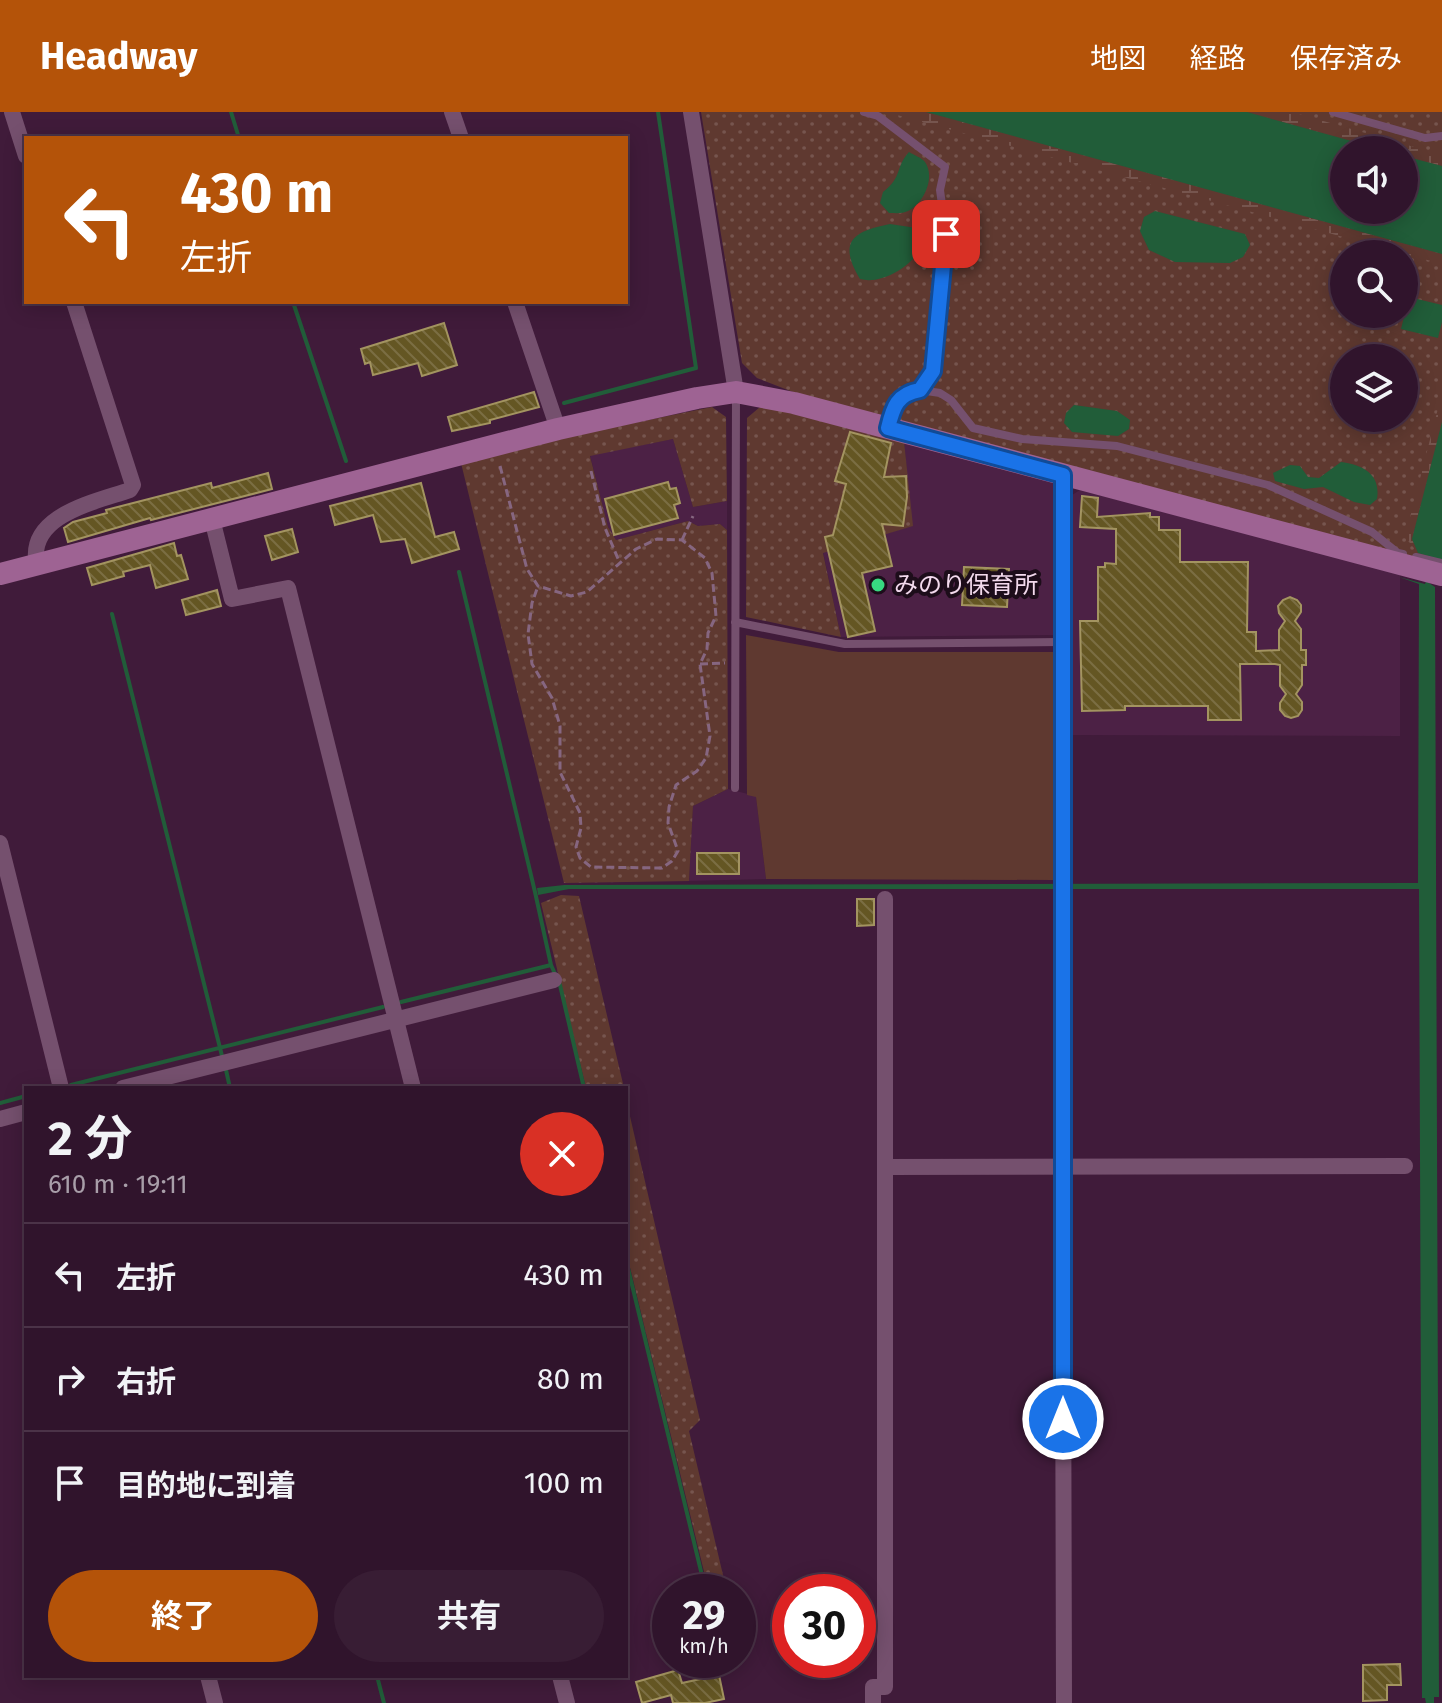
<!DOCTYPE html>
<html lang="ja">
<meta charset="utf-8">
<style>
body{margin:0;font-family:"Fira Sans","Noto Sans JP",sans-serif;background:#381d34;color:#f1f3f6;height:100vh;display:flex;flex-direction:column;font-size:30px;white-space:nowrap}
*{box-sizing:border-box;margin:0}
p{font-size:26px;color:#a89ea9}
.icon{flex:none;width:44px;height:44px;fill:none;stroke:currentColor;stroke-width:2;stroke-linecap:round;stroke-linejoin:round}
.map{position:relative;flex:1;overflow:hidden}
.drawer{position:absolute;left:24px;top:974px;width:604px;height:592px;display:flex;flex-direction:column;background:#30142c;border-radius:0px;box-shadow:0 4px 20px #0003,0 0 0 2px #4b3348}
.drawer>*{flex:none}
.top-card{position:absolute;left:24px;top:24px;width:604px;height:168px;border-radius:0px;box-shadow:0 4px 20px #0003,0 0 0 2px #4b3348;background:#b45309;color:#fff;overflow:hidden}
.fabs{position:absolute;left:1330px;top:24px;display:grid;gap:16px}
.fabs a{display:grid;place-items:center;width:88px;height:88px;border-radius:50%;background:#30142c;box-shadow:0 4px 20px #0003,0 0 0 2px #4b3348;font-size:40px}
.speed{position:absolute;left:652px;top:1462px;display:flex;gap:16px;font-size:40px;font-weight:700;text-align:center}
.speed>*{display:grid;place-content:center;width:104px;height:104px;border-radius:50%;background:#30142c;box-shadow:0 4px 20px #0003,0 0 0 2px #4b3348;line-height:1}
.speed small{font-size:20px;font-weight:400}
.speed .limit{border:12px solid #d22;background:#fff;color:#111}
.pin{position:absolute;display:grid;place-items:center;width:68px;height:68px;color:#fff;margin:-34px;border-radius:16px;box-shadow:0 4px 12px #0006}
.me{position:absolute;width:88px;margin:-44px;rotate:0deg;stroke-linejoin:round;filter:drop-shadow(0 0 6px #0008)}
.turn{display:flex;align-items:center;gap:28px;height:168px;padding:0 24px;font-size:36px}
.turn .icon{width:104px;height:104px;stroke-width:2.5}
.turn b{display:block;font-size:56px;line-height:68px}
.round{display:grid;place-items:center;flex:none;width:84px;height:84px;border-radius:42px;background:#381d34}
.summary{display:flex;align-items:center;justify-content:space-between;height:136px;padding:0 24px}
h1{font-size:48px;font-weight:700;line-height:60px}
.cta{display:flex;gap:16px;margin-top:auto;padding:16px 24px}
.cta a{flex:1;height:92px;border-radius:48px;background:#b45309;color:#fff;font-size:32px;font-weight:700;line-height:92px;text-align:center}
.cta a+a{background:#381d34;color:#f1f3f6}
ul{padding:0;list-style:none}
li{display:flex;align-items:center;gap:24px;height:104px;padding:0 24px;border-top:2px solid #4b3348}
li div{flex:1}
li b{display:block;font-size:30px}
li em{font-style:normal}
header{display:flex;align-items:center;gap:48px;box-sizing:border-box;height:112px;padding:0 40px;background:#b45309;color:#fff}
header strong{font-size:38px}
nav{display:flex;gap:44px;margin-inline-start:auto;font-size:28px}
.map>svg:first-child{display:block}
.built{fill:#4c2145}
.green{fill:url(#green-dots);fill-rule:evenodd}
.wetland{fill:url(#wetland-marsh)}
.pitch{fill:#5f3930}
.water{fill:#215d39}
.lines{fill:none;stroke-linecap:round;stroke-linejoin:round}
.stream{stroke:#215d39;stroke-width:4}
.building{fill:url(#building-back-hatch);stroke:#a39460;stroke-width:2}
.path{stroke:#866680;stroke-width:3;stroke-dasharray:8 4;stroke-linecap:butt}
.lane{stroke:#75506e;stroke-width:8}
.street{stroke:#75506e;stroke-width:16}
.secondary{stroke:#9e6393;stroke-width:22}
.route-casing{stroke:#114b97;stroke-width:20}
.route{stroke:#1a73e8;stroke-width:14}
.poi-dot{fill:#37d880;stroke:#1d0d1a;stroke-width:3}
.labels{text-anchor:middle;stroke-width:8;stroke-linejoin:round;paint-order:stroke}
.poi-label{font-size:24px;fill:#f3daed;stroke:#1d0d1a;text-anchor:start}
</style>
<header>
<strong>Headway</strong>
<nav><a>地図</a><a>経路</a><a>保存済み</a></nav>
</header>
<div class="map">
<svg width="1442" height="1591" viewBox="0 0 1442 1591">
<defs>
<pattern id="green-dots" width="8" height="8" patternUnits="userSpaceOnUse" patternTransform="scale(2)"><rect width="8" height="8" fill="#5f3930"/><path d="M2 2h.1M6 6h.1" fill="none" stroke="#76554e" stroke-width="1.8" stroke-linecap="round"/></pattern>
<pattern id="wetland-marsh" width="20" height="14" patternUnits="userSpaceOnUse" patternTransform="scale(2)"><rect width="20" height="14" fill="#5f3930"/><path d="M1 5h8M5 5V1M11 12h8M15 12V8" fill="none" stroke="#76554e"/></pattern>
<pattern id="building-back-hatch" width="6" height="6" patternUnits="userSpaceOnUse" patternTransform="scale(2)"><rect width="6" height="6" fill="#645623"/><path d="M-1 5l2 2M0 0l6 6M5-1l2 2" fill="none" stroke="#7b6e43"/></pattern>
</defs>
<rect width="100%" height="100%" fill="#401b3a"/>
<path class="built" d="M673,327L693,395L727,389V418L720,412L698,414L688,409L616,428L608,415L590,343Z
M904,329L1054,369L1053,523L841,525L823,440L912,414Z
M1080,378L1400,462V624L1069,623V385Z
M728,677L756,684L766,767L689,769L693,694Z"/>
<path class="green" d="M701,0H1442V456L793,280L757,266L742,251ZM1344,38H1404V98H1344ZM1344,142H1404V202H1344ZM1344,246H1404V306H1344Z
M712,295L726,305L727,389L693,395L673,327L590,344L608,415L616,428L688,409L698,414L720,412L727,418L728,677L693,694L689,769L564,771L461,351L564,325Z
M760,295L804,300L904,329L913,414L823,441L841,525L746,505L747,306Z
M561,783L579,784L624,976H586L541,791Z
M626,987L700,1308L689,1319L727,1480H709L626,1139Z"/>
<path class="wetland" d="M886,0H926L1442,142V152Z
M1247,0H1292L1442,43V54L1404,44V38H1384Z
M1442,281V310L1412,427L1418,441L1405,425Z"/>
<path class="pitch" d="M746,523L839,540H1053V768L766,767L756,685L747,683Z"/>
<path class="water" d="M926,0H1247L1384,38H1344V98H1404V44L1442,54V142Z
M909,40C914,43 922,46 925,50C936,66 923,92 908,99C902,102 896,101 889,101L880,91L883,80C903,65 895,55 909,40Z
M1155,99L1245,122L1250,133L1243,145L1230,151L1175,150L1149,138L1140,119L1144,105Z
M890,112L923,117L927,123C922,148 885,174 860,167C837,129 854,119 890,112Z
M1409,185L1442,193V210L1438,226L1401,217Z
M1074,293L1117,299L1130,308L1129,317L1118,324L1072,320L1064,311L1066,301Z
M1442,310V448L1418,441L1412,427Z
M1341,350C1363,353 1381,362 1377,387L1370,393L1354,390L1323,375L1304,377L1275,369L1273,361L1290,353L1300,354L1308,365L1319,366Z
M1399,465L1425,472L1426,469L1435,475L1439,1585H1434V1591H1426L1425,1586H1422L1419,777H569L538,783L537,776L564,773L1418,771L1419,472Z"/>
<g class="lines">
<path class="stream" d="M231,0L239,26
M293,190L346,349
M564,291L696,256L658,0
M459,460L535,780
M112,502L222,944
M551,853L560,873L584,976
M401,890L551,853L535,780
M226,958L230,976
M71,973L383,895
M0,991L26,984
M626,1148L706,1480
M377,1564L384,1591"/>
</g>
<path class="building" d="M444,211L457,253L422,264L418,251L373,263L370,250L365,252L361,237Z
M534,280L539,295L490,308V311L452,319L448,305Z
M850,320L891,331L884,365L906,364L907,385L903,414L882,412L892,454L862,461L875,519L848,525L825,425L833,423L846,372L835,369Z
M268,361L272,377L151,408L150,406L68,430L64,416L73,410L107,401L106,398L211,371L212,376Z
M668,370L670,377L676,376L680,391L674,393L678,406L614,423L605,387Z
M421,371L435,425L454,420L459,437L412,451L405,427L381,430L373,403L335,413L330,394Z
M1082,384L1098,386L1097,405L1150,401V405H1159V418H1180V450H1248L1247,520H1256V539L1279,538V518L1285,509L1279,501L1278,494L1283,488L1290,485L1297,488L1301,493V500L1295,509L1301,517V538H1306V553H1302V573L1296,582L1302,590V598L1298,604L1291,606L1285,604L1280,598V591L1286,582L1280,574V553L1275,552H1240L1241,608H1208V594H1125V598L1082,599L1080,509H1098V455H1105V451L1116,452V417L1080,415Z
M292,417L298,440L272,448L265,424Z
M174,431L177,444L181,443L188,467L156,476L150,453L123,460L124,464L92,473L87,456Z
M964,455L1009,457L1007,495L962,493Z
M217,478L221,494L186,503L182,488Z
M697,741H739V762H697Z
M857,787H874V813L857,814Z
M1400,1552L1401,1573H1387V1588L1363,1589V1553Z
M678,1558L682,1571L719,1563L724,1587L705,1591H673L671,1583L642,1591L636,1570Z"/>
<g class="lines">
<path class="path" d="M500,354L527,457L538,474L571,484L587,480L636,437L657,427L682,428L705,446L712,461L716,504L708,521L707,537L700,552L710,624L706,646L697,659L676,673L669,695L668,711L678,739L672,749L662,756L591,755L580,746L576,735L581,716L580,701L560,660V614L552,586L532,552L528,522L532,491L538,474
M591,359L605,416L619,449
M682,428L693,404
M700,552L725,551"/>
<path class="lane" d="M864,0L878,4L945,55L940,78L946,122L933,259L920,278C897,282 893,295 888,316
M1333,0L1425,26L1442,24
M920,278L940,281L951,288L973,316L1022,327L1117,334L1268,373L1372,420L1398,441L1403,442
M1416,445L1442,451
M735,510L845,532L1061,530
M735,676L736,281"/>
<path class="street" d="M12,0L26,44
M452,0L461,26
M691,0L736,280
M515,190L558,317
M1063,363L1061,379L1064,1591
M212,407L232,487L288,476L413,976
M37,453C26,403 96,390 130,378L133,373L74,190
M0,731L61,976
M123,976L554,868
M0,1007L26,1000
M885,1055L1405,1054
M208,1564L215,1591
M560,1564L567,1591
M873,1591V1575H885V787"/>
<path class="secondary" d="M0,462L558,317L697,286L736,280L794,291L1442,463"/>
</g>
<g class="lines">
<g class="route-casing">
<path id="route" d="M946,122L933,259L920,278C897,282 893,295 888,316L1063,363V1307"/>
</g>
<use href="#route" class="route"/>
</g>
<circle class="poi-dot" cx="878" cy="473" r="8"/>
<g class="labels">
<g class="poi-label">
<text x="894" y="481">みのり保育所</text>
</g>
</g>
</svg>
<div class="fabs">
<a><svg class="icon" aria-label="sound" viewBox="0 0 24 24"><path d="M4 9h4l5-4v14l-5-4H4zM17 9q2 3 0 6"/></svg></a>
<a><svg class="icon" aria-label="search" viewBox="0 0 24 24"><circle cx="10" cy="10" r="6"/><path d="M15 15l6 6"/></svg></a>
<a><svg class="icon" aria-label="layers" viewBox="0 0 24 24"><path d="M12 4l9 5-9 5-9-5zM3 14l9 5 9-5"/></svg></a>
</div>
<div class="speed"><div>29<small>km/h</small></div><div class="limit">30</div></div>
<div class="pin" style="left:946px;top:122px;background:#d93025"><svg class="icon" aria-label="arrive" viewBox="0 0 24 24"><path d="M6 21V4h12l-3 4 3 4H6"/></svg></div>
<svg class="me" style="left:1063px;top:1307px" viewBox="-20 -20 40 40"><circle r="17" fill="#1a73e8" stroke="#fff" stroke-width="3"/><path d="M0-11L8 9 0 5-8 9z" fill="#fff"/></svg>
<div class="top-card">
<div class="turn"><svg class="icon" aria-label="left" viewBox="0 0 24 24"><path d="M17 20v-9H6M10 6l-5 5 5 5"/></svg><div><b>430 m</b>左折</div></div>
</div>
<section class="drawer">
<div class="summary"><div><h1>2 分</h1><p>610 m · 19:11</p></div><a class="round" style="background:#d93025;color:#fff"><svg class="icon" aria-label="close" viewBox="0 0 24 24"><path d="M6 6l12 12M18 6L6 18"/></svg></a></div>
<ul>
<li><svg class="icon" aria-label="left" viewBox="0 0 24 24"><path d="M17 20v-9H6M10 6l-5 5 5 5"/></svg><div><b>左折</b></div><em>430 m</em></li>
<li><svg class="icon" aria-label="right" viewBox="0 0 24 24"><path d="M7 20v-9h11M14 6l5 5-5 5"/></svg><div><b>右折</b></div><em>80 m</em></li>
<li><svg class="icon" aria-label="arrive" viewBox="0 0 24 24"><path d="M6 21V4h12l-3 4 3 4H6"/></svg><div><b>目的地に到着</b></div><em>100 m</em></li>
</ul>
<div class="cta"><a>終了</a><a>共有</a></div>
</section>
</div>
